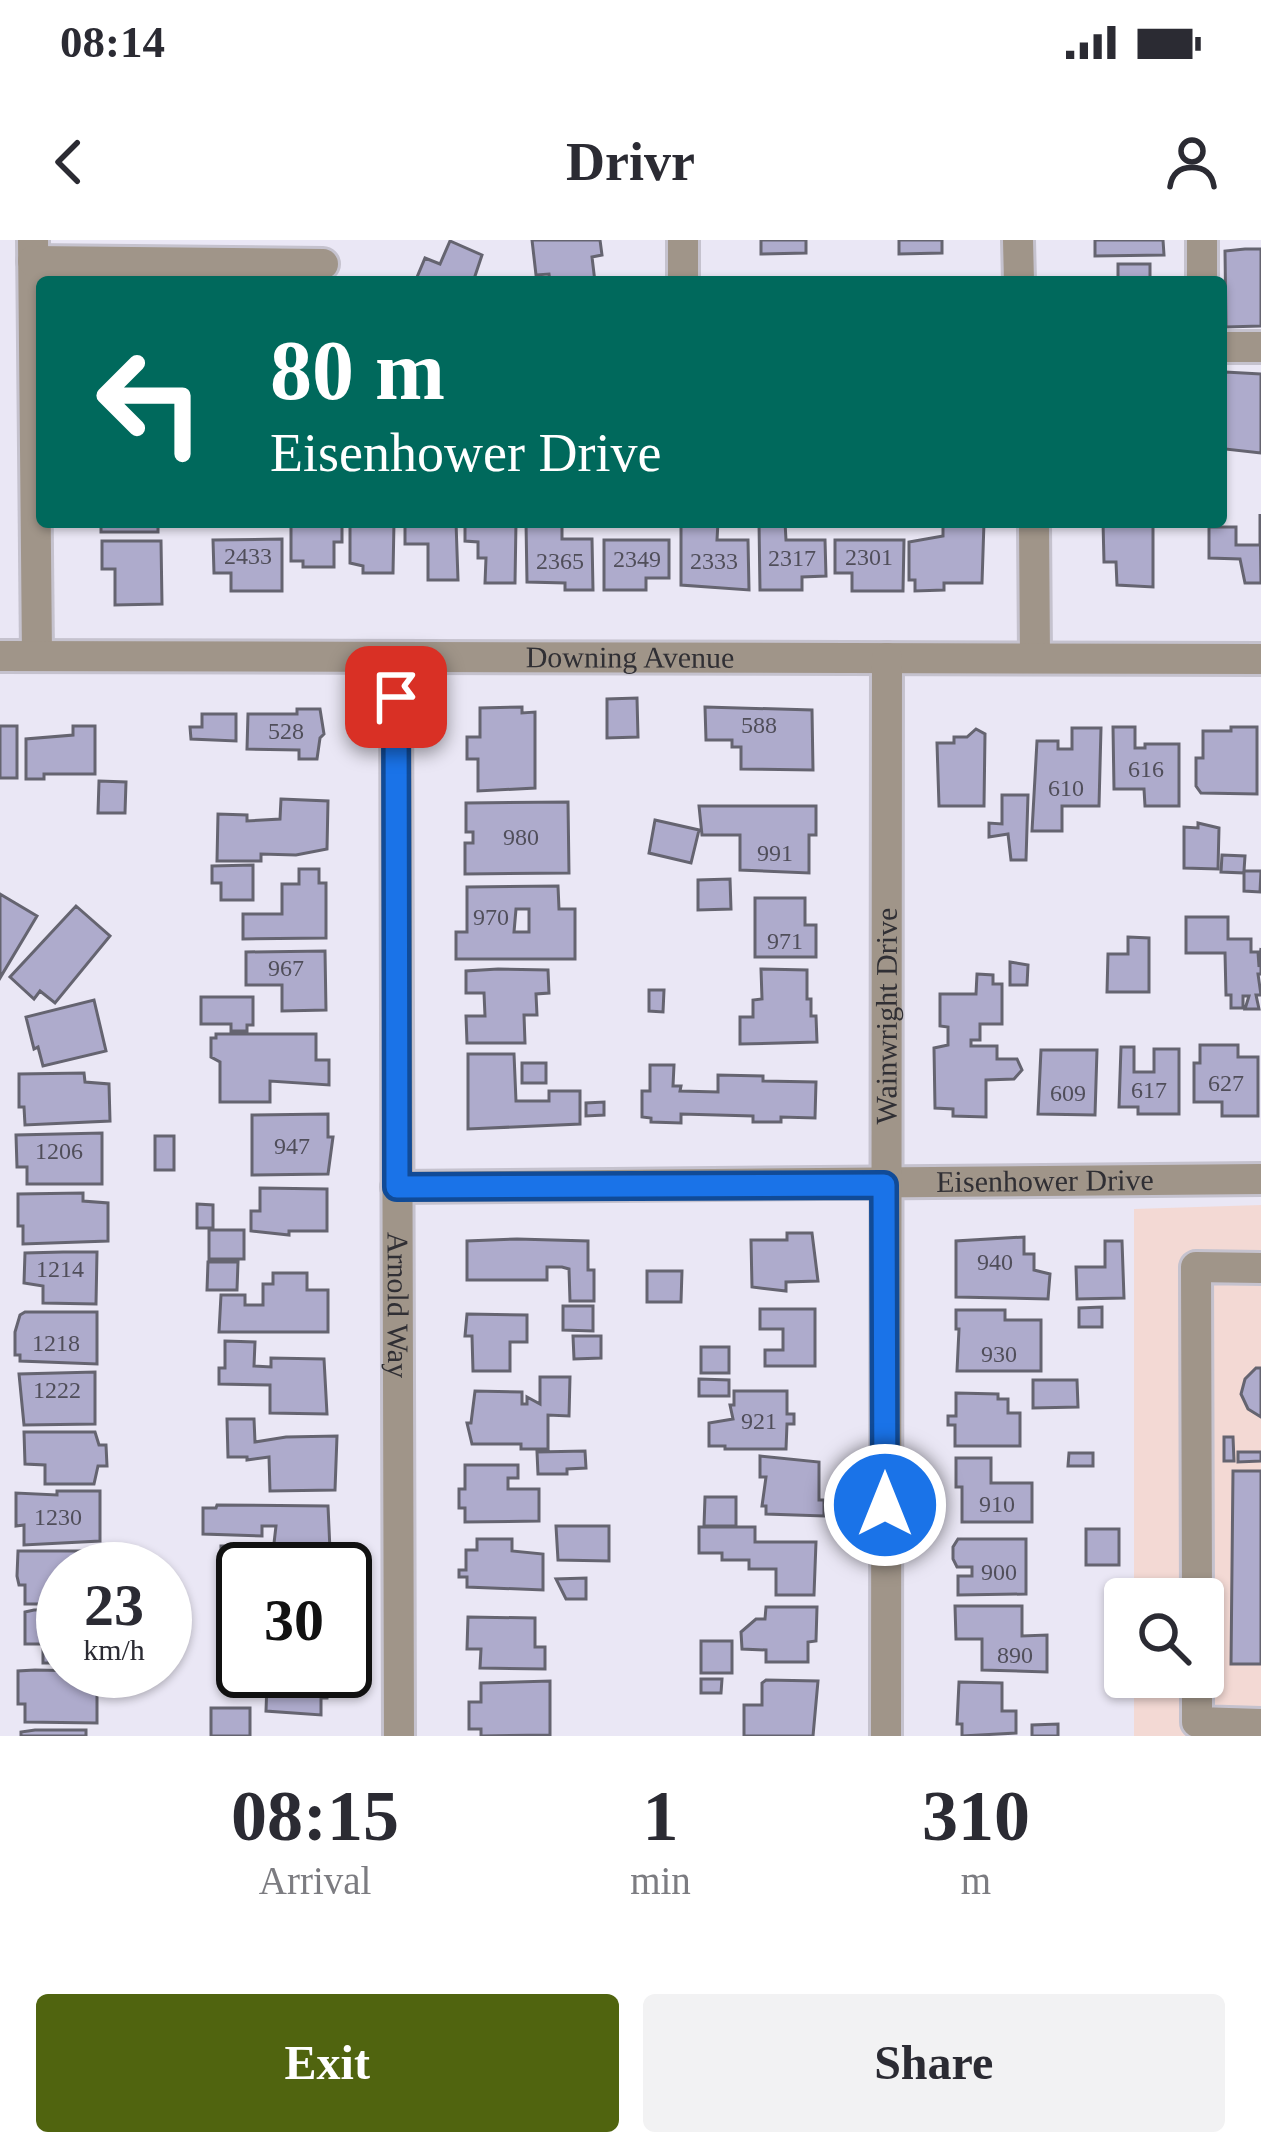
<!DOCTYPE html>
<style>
body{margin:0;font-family:Georgia,serif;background:#f2f2f3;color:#2b2b33;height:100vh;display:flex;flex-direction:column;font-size:45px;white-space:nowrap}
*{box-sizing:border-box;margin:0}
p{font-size:39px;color:#7c7c81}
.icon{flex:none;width:66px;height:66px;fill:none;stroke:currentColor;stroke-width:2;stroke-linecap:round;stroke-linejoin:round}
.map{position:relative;height:1496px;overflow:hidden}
.side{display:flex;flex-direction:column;background:#fff;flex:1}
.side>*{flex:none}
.hud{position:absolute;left:36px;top:36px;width:1191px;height:252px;border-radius:12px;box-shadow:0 3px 9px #0004;background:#00695c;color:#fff;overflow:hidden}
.buttons{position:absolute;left:1104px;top:1338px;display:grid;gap:24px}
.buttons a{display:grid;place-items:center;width:120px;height:120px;border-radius:12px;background:#fff;box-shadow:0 3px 9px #0004;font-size:60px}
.speed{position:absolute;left:36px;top:1302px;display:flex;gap:24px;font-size:60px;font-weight:700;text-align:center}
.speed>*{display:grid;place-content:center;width:156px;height:156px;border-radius:50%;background:#fff;box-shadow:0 3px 9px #0004;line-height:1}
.speed small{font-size:30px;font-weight:400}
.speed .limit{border:6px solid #111;border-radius:18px;background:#fff;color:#111}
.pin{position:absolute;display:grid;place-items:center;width:102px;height:102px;color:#fff;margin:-51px;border-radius:24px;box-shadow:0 6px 18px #0006}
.me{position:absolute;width:132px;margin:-66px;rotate:0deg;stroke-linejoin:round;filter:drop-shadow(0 0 9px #0008)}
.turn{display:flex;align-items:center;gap:42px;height:252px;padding:0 36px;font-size:54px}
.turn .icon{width:156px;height:156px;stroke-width:2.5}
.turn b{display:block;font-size:84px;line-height:102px}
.eta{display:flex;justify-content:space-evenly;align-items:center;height:204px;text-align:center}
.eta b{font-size:72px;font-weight:700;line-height:84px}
.cta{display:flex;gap:24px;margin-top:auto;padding:24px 36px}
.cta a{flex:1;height:138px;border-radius:12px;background:#50640f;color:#fff;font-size:48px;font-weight:700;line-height:138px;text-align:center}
.cta a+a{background:#f2f2f3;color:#2b2b33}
.status{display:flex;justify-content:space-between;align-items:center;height:84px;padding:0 60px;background:#fff;direction:ltr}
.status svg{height:33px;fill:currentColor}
header{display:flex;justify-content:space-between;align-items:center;height:156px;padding:0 36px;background:#fff;font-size:54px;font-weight:700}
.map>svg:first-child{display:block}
.industrial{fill:#f3d9d4}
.building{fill:#aeabcc;stroke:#656470;stroke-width:3;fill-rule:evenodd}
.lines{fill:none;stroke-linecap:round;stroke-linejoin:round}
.minor-casing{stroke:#c5c2ce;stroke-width:36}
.minor{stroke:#a09589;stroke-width:30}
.route-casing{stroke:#114b97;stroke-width:30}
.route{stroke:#1a73e8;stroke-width:21}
.labels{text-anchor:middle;stroke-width:10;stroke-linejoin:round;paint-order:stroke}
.number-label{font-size:24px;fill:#504e5a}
.street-label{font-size:30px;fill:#302f34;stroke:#eae7f5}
</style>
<div class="status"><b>08:14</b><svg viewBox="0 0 49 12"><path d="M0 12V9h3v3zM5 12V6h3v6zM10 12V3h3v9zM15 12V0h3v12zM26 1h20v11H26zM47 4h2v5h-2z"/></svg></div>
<header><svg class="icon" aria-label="back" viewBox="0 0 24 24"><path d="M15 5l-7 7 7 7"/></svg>Drivr<svg class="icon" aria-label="person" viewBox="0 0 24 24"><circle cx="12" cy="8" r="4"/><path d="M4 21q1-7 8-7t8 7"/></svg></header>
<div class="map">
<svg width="1261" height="1496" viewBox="0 0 1261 1496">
<rect width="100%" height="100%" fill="#eae7f5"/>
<path class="industrial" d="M1261,965V1496H1134V1437H1203V1359H1134V969Z"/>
<path class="building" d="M532,0H600L602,15L592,17L595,42H550L549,34L536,35Z
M761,0H806V13L761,14Z
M899,0H942V13L899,14Z
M1095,0H1163L1164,15L1095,16Z
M450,1L482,15L473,42H415L425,18L440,24Z
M1245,9H1261V86L1226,87L1225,11Z
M1118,24H1150V42H1099L1118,41Z
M1225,132L1261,134V213L1225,209Z
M1260,274L1261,343H1245L1240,319L1209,318V287H1236V305H1260Z
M101,282H158V292H101Z
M291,282L342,283V302H334V327H303V321H291Z
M350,282H394L393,333H363V326L350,323Z
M405,282H456L458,340H428V304H405Z
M465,282H516L515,343H485L486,318H478V302L465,301Z
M526,282H562V299H592L593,350H565V343L527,342Z
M681,282H718L717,300H748L749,350L681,345Z
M759,282H785L786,300H825L826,336L802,337V350H760Z
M943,282H984L982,343H944V350L915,351V340H909V302L943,296Z
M1103,282H1153V347L1117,345L1116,322H1104Z
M282,299V351H231V333H214L213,300Z
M604,300H669V338H646V350H604Z
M835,300H904L903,351H852V333H835Z
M102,301H161L162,364L115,365V329H102Z
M637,458L638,497L607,498V459Z
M522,467V473L535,472V548L478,551V519H467V497H480V468Z
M705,467L812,470L813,530L741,529V507H732V500H706Z
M297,469H320L324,494L320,498L317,519H299V510L247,509L248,474H297Z
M202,474H236V501L191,499L190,487H202Z
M0,486H17V538H0Z
M73,486H95V534H44V539H26V499L73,495Z
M1113,487H1135V508H1145V504H1179V566H1145L1144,549H1114Z
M1231,487H1257V554L1201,553L1196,546V518H1203V491H1231Z
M1072,488H1101L1099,566H1062V591H1032L1037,501H1058V509H1072Z
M976,489L985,494L984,566H939L937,503H954V497H967Z
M99,541L126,542L125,573H98Z
M1002,555H1028L1026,620H1011L1008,594L989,597V583L1002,584Z
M281,559L328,561L327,609L296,615L261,614V621H217L218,574L247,575V581L280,579Z
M568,562L569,633L465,634V603H473V592H466V563Z
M699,566H816V595H809V633L740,630V595H702Z
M655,580L699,590L691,623L649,613Z
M1198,583L1219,588L1218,629L1184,628V587L1198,588Z
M1222,615L1245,616L1244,631H1261L1260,652L1244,651V633L1221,632Z
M253,625V660H221V643H212V626Z
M299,629H319V643H326V698L243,699V674H282V644H299Z
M730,639L731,669L698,670V640Z
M558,646L559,669H575V719H456V692H467V647ZM516,669H529V692H514Z
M0,654L37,676L0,738Z
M755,658H805V685H816V717H755Z
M76,666L110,696L55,763L40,751L34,759L10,737Z
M1186,677H1228V699H1251V712H1258L1259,727L1261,708V734H1258L1261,755H1256L1259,769H1245L1249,756H1243V768H1231V755H1226L1225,713H1186Z
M1128,697L1149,698V752H1107L1108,714H1128Z
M325,711L326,770L282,771V745H246V712Z
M1010,722L1028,725L1027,745H1010Z
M498,729L548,730L549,753L536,754L537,775H524L525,803H467L466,776H485L484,753H466V731Z
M761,729L807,730V759H811V776H816L817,802L740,804V777H753V760L762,759Z
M977,734L993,735V744H1002V784H980V800H971V806H997V819H1017L1022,830L1014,839L986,840V877L953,876V869L935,868L934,808L948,805V787L940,786V754H976Z
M649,750H664L663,772L649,771Z
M201,757H253V785H247V791H231V784H201Z
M94,760L106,811L43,826L38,807L34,809L26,777Z
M216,794H316V820H329V845L270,841V862H220V822L211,817V798H216Z
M1200,805H1238V817H1258V876H1222V862H1194V823H1200Z
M1121,807H1134V832H1154V809H1179V874H1138V867H1119Z
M1041,810H1097L1095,875L1038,874Z
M468,814H514L516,861H549V851H580V884L468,889Z
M522,823H546V843H522Z
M650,825H674L673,846H681L680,851L718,852V835L763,836V841L816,842L815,878L781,877V882H753V876L681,874V883L651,882V878L642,877V851H650Z
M84,833L85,842L109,844L110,881L25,885L24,867H19V834Z
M604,862V875L586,876V863Z
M328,874V897H333L328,934L252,935V875Z
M102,893V944H27V927H17L16,895Z
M155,896H174V930H155Z
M260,948L327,949V991H289V995L251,991V971H260Z
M83,953V961L108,963V1001L23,1004V986H18V954Z
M197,964L213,965V988H197Z
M209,990H244V1019H209Z
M787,993H812L818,1041L786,1042V1051L752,1047L751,1000H787Z
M1024,997V1014H1034V1030L1050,1034L1048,1059L956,1057V1001Z
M517,999L588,1001V1030H594V1061H570L569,1029L562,1027H547V1040H467V1001Z
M1105,1001H1122L1124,1058L1077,1059L1076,1027H1105Z
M63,1012H97L96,1064L43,1063V1046L24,1043L25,1013Z
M208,1022H238L237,1050H207Z
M647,1031H682L681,1062H647Z
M273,1033H307V1050H328V1092H219L221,1055H245V1065H263V1044H273Z
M563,1066H593V1091L563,1090Z
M1102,1067V1087H1079V1068Z
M760,1069H815V1126H765V1110H783V1089H760Z
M956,1070H1005V1080H1041V1131H957L959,1089H956Z
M25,1072H97V1124L20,1121V1115H15V1092L20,1075Z
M467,1074L527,1075V1102H510V1131H473L472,1096H465Z
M573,1096H601V1118L574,1119Z
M225,1101L255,1102L254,1126L271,1127V1118L324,1119L327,1174L270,1173V1145L219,1144V1128H225Z
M701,1107H729V1133H701Z
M1256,1128H1261V1177L1248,1169L1241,1154L1245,1139Z
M95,1132V1184L24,1185L19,1134Z
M540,1137H570L569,1176L548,1175V1209H521V1204H472L467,1183H471L475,1151L522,1152V1164H527V1157L540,1164Z
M699,1139L729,1140V1156H699Z
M1033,1140H1077L1078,1167L1033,1168Z
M734,1151H787V1174H794V1184H787L786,1209H725V1206H709V1183L733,1179L730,1165H734Z
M956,1153L998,1154V1159H1008V1173H1020V1206H955V1185H948V1176H956Z
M227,1179H254L255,1202L286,1197L337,1196L335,1250L270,1251L269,1217L247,1220V1217H228Z
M24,1192H95L99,1205H106L107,1226H98L94,1244H45V1225L25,1224Z
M1224,1197H1233L1234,1221H1224Z
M585,1211L586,1228L567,1229V1234H538L537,1212Z
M1238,1212H1261V1221L1238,1222Z
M1069,1213H1093V1226H1068Z
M760,1216L819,1222V1260H824V1276L766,1274V1266H762L766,1237H760Z
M956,1218H991V1243H1032V1282H962V1247H956Z
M465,1225H518V1238H508V1249H539V1281L465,1282V1268H459V1249H465Z
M1233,1231H1261V1424H1231Z
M57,1251H100V1301L24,1305V1285L16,1286V1253L57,1255Z
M705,1257H736V1286H704Z
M217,1265L328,1266L330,1310L276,1314L273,1312L276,1286H262V1296L203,1294V1268H216Z
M556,1286H609V1321L558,1320Z
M699,1287H755V1302H816L814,1355H776V1329H749V1320H722V1313H699Z
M1086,1289H1119V1325H1086Z
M477,1299H512V1311L543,1314V1350L467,1347V1337H459V1330H466V1310H477Z
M958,1299H1026V1354L958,1355V1336H972V1327H957L953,1319V1307Z
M221,1306H251L250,1329H243V1336H221Z
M18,1311H95V1329H63V1364H25V1345H19L17,1336Z
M586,1338V1359H566L556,1339Z
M955,1366H1022V1396L1047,1395V1432L982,1430V1399H956Z
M766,1367H817L816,1401L808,1402V1422H766V1410L742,1409L741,1392L756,1379H765Z
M34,1370H63V1423H43V1404H25V1372Z
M468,1377L535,1378V1407H545V1429L480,1428L481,1409H467Z
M701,1401H732V1433H701Z
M35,1430L85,1431V1439H97V1483L25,1482V1464H18V1431Z
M273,1431H328L327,1458H321V1475L266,1471L267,1443H273Z
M701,1439H722L721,1453H701Z
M766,1440L818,1441L813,1496H744V1465H762V1443Z
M550,1441V1495L481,1496V1489H469V1462H481V1443Z
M959,1442L1002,1443V1471H1016V1493L962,1496V1484H957Z
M211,1468H250V1496H211Z
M1058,1484V1496H1032V1485Z
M35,1490H86V1496H21V1492Z"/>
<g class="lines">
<g class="minor-casing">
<g id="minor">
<path d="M33,0L37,416"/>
<path d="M683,0V42"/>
<path d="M1018,0L1019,42"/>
<path d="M1202,0V42"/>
<path d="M33,21L323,24"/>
<path d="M1221,107H1261"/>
<path d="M1034,282L1035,418"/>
<path id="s1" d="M0,416L1261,419"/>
<path id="s2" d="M396,417L399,1496"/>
<path id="s3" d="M397,947L1261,939"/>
<path d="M1197,1359L1196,1027L1261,1028"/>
<path d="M1197,1437V1482L1261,1484"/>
<path id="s4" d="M886,1496L887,418"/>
</g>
</g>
<use href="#minor" class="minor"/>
</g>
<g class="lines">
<g class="route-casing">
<path id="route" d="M396,457L397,947L884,945L885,1265"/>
</g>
<use href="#route" class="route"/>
</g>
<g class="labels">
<g class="number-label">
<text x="248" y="324">2433</text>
<text x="869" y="325">2301</text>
<text x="792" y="326">2317</text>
<text x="637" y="327">2349</text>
<text x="560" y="329">2365</text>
<text x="714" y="329">2333</text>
<text x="759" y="493">588</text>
<text x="286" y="499">528</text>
<text x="1146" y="537">616</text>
<text x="1066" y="556">610</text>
<text x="521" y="605">980</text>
<text x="775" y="621">991</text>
<text x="491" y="685">970</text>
<text x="785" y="709">971</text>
<text x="286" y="736">967</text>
<text x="1226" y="851">627</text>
<text x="1149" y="858">617</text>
<text x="1068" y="861">609</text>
<text x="292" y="914">947</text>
<text x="59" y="919">1206</text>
<text x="995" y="1030">940</text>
<text x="60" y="1037">1214</text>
<text x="56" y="1111">1218</text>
<text x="999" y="1122">930</text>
<text x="57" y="1158">1222</text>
<text x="759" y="1189">921</text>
<text x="997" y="1272">910</text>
<text x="58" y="1285">1230</text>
<text x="999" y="1340">900</text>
<text x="1015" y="1423">890</text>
</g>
<g class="street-label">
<text dy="10" stroke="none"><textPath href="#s1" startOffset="630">Downing Avenue</textPath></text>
<text dy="10" stroke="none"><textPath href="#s4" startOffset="720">Wainwright Drive</textPath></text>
<text dy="10" stroke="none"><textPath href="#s3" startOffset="648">Eisenhower Drive</textPath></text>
<text dy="10" stroke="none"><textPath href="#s2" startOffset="648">Arnold Way</textPath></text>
</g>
</g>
</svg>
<div class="buttons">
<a><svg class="icon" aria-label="search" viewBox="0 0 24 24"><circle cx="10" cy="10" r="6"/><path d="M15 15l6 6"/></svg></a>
</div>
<div class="speed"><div>23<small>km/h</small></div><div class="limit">30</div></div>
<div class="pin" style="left:396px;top:457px;background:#d93025"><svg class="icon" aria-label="arrive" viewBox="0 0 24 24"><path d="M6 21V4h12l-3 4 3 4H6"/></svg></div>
<svg class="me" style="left:885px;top:1265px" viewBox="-20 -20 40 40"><circle r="17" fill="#1a73e8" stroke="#fff" stroke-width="3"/><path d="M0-11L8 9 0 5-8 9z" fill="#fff"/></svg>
<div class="hud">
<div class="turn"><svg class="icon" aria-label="left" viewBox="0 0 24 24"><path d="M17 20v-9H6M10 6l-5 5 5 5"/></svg><div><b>80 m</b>Eisenhower Drive</div></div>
</div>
</div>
<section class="side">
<div class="eta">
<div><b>08:15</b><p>Arrival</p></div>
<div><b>1</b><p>min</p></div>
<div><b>310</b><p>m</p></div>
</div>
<div class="cta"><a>Exit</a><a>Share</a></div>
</section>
